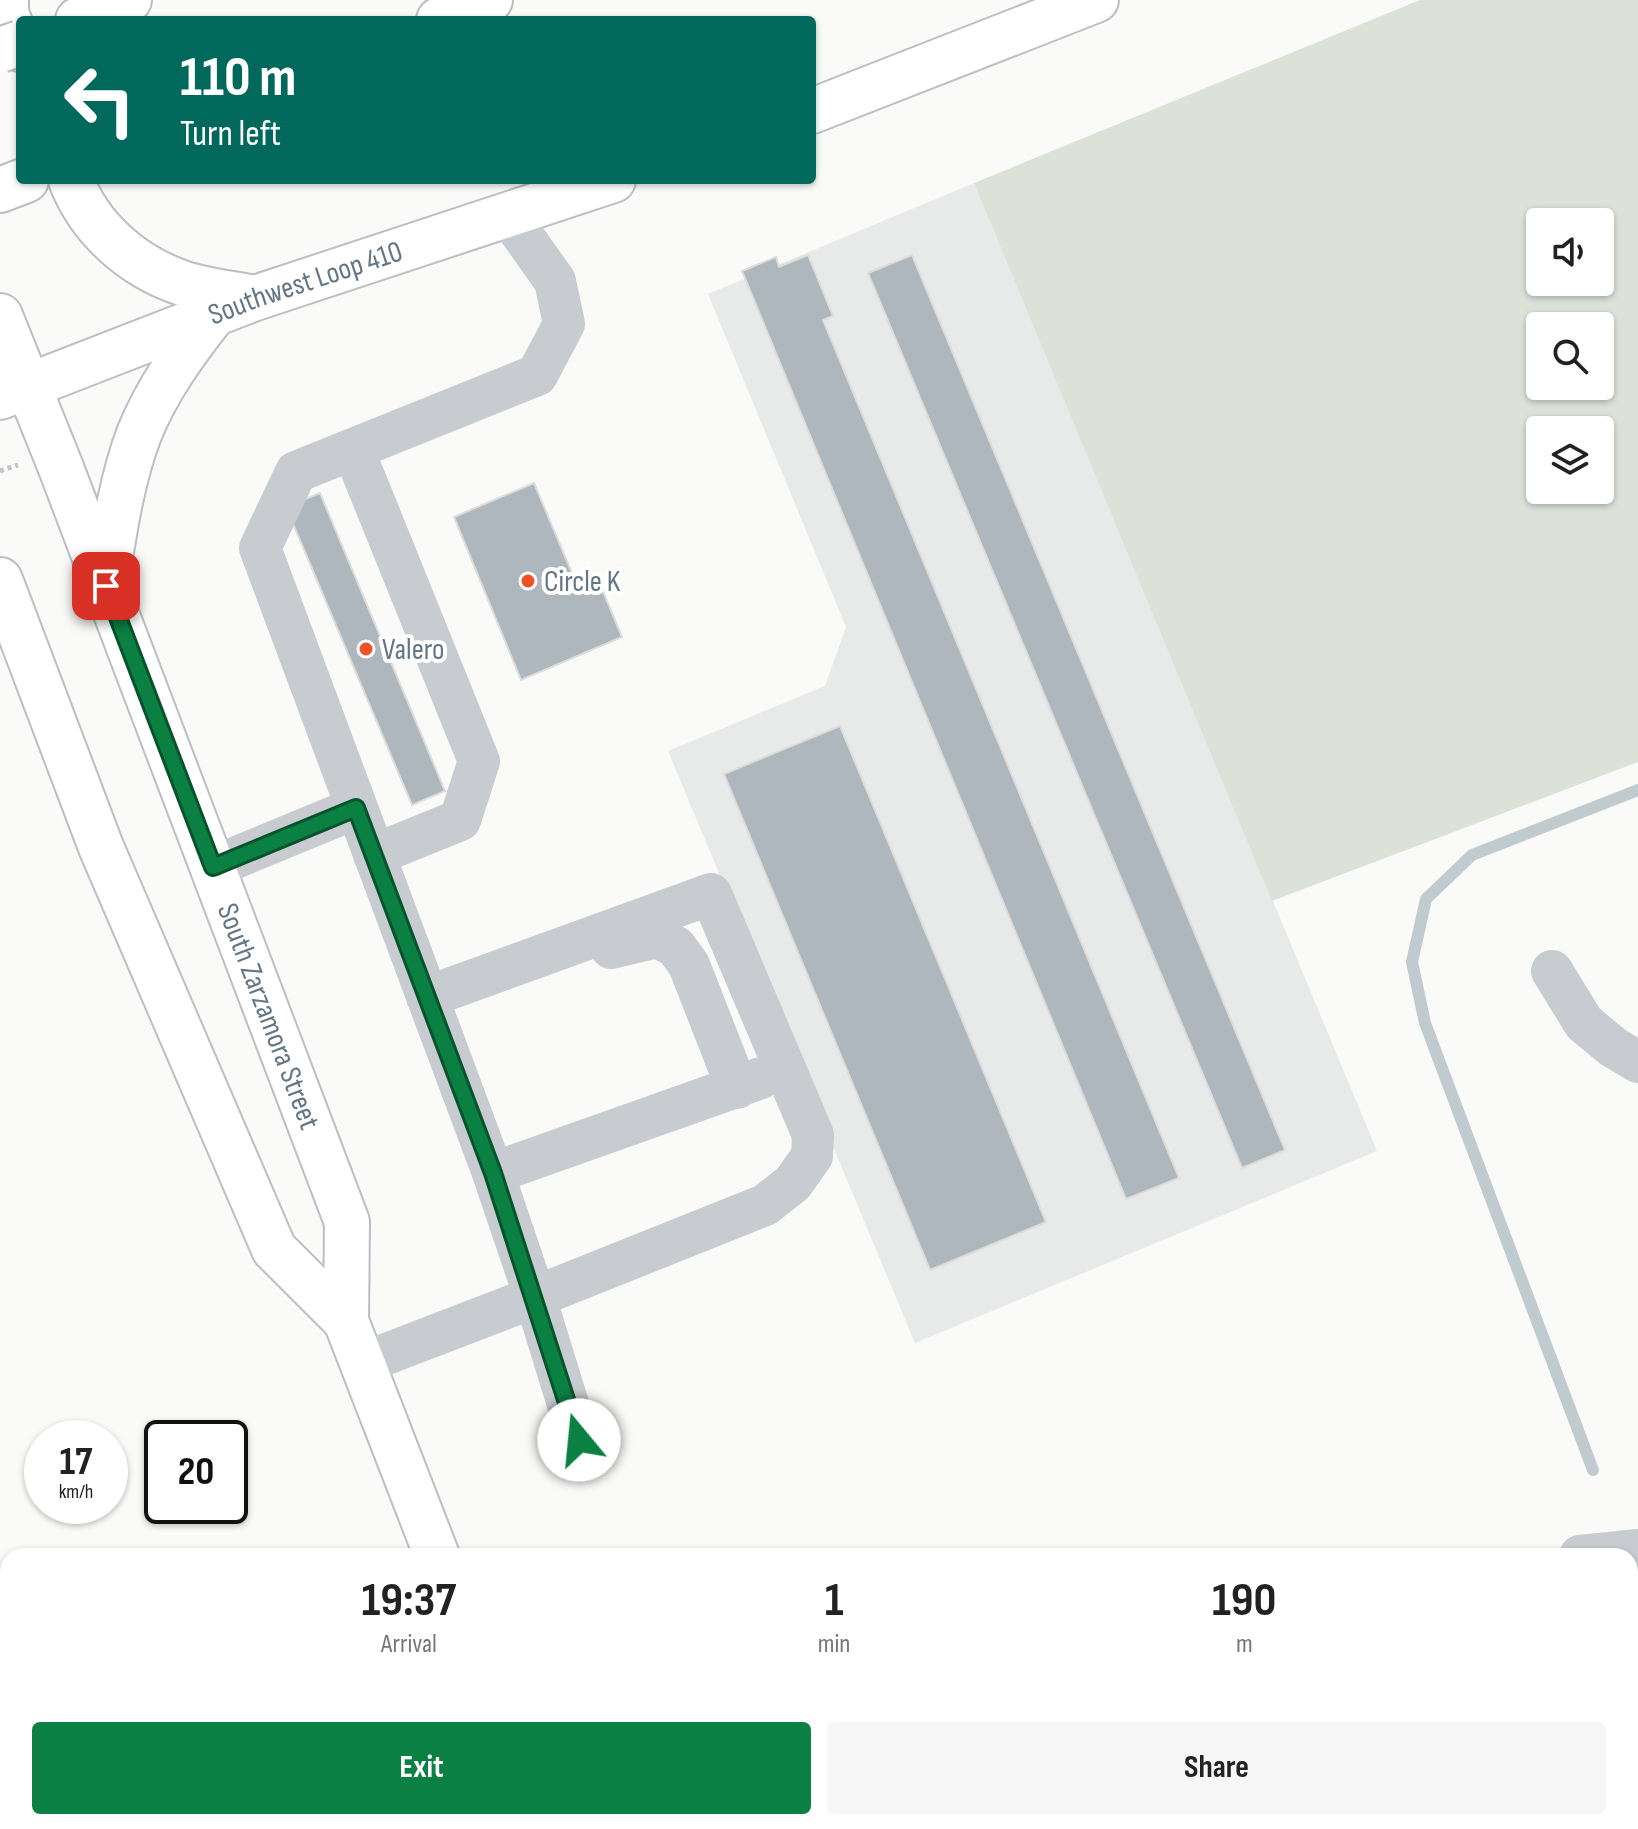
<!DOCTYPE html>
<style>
body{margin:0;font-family:"Sofia Sans Condensed",sans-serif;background:#f6f6f6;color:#222;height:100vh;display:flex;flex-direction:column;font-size:30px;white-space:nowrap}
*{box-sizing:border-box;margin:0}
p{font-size:26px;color:#767676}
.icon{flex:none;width:44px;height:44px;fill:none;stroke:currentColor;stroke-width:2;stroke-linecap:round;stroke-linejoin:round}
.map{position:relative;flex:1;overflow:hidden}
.details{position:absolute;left:0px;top:1548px;width:1638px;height:282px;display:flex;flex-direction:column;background:#fff;border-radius:24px 24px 0 0;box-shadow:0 2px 6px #0004}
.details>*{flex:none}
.guide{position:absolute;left:16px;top:16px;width:800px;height:168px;border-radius:8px;box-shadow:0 2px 6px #0004;background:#00695c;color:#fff;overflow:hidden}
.fabs{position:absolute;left:1526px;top:208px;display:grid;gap:16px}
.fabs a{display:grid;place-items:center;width:88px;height:88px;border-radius:8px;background:#fff;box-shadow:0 2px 6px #0004;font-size:40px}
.speed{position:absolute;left:24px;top:1420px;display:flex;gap:16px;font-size:40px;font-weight:700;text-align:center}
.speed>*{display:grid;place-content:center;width:104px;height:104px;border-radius:50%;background:#fff;box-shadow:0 2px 6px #0004;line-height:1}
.speed small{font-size:20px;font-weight:400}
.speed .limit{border:4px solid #111;border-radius:12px;background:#fff;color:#111}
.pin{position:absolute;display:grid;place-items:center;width:68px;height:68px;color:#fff;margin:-34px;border-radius:16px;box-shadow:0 4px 12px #0006}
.me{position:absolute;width:88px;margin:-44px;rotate:343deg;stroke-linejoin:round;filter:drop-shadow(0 0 6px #0008)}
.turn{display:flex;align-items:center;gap:28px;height:168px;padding:0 32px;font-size:36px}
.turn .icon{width:104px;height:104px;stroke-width:2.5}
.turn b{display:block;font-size:56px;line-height:68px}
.eta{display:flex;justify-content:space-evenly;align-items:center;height:136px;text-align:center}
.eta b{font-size:48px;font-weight:700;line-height:56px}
.cta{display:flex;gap:16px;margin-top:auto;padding:16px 32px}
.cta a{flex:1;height:92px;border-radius:8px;background:#0b8043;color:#fff;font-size:32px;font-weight:700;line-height:92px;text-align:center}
.cta a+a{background:#f6f6f6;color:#222}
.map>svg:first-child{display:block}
.built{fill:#e8e9e9}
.green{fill:#dce2d8;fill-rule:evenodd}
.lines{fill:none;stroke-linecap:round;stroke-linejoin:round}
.stream{stroke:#bfcbcf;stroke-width:12}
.building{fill:#aeb7bd;stroke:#dcdcda;stroke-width:2}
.major-casing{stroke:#bbbfc3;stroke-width:48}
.highway-casing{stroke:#babec1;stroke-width:48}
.path{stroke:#c1c4c6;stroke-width:5;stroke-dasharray:4 4;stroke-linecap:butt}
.minor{stroke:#c8ccd0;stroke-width:42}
.major{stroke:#fff;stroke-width:44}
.highway{stroke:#fff;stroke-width:44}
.highway-bridge-casing{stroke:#babec1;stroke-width:48;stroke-linecap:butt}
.highway-bridge{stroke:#fff;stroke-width:44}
.route-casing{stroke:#07532c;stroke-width:20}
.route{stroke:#0b8043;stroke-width:14}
.poi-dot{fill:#ed5124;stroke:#fff;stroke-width:3}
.labels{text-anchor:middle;stroke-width:8;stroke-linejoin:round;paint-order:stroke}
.street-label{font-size:30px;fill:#637685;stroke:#fff}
.poi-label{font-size:30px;fill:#637685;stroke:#fff;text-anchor:start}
</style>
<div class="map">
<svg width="1638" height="1829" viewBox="0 0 1638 1829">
<rect width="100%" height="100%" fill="#fafaf8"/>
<path class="built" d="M974,183L1377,1151L915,1343L668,751L825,686L846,627L708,294Z"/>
<path class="green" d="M1420,0H1638V762L1272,901L974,183ZM1540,222H1600V282H1540ZM1540,326H1600V386H1540ZM1540,430H1600V490H1540Z"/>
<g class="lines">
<path class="stream" d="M1593,1470L1425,1023L1412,962L1426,899L1472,855L1638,790"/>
</g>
<path class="building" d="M808,255L833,316L823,320L1179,1178L1126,1199L742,271L776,257L779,267Z
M912,255L1285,1150L1242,1168L868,273Z
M534,483L577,585L597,577L622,637L521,680L454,517Z
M320,493L445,791L412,805L286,507Z
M840,726L1046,1222L930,1270L724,774Z"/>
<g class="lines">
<g class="major-casing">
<g id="major">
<path d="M6,0V13L20,49"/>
<path d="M812,111L1096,0"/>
<path d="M71,180C90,229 132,266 182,283C205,291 231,293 255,298"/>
<path id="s1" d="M0,316L61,468L347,1222L346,1321L437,1556"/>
<path id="s2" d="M0,397L255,298L613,180"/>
<path d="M0,580L101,847L274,1249L346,1321"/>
<path d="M106,583C114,533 121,482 139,434C157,389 185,351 214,314"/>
<path d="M541,1822L543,1829"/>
</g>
</g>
<g class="highway-casing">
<path id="highway" d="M78,20L129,0
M439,20L490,0
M0,190L26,180"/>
</g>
<path class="path" d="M0,471L18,465"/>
<path class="minor" d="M353,449L479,761L460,820L374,855
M213,867L356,808
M611,948L657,937L676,947L689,965L737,1088
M1552,971L1584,1023L1613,1047L1638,1062
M427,997L711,894L813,1135L812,1156L793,1183L765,1205L535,1297L579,1440
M493,1173L761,1078
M363,1363L535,1297L493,1173L260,548L296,472L537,375L564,324L555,281L508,215
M1580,1556L1638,1550
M911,1829L930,1822
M1006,1829L1017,1822"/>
<use href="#major" class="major"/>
<use href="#highway" class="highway"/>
<g class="highway-bridge-casing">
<path id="highway-bridge" d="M0,50L20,43"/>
</g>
<use href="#highway-bridge" class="highway-bridge"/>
</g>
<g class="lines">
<g class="route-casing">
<path id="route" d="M106,586L213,867L356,808L493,1173L579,1440"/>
</g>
<use href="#route" class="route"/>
</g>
<g class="poi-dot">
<circle cx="528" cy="581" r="8"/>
<circle cx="366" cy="649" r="8"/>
</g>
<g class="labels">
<g class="street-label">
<text dy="10" stroke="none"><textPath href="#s2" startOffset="326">Southwest Loop 410</textPath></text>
<text dy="10" stroke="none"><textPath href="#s1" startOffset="750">South Zarzamora Street</textPath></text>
</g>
<g class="poi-label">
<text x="544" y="591">Circle K</text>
<text x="382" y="659">Valero</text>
</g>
</g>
</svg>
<div class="fabs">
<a><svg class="icon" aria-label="sound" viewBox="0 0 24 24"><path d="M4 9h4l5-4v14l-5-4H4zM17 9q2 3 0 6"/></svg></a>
<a><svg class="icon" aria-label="search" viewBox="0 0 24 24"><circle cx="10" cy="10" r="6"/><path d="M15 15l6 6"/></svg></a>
<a><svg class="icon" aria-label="layers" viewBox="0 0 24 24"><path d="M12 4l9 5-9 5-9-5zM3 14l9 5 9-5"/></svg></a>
</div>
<div class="speed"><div>17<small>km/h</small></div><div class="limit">20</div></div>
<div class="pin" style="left:106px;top:586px;background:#d93025"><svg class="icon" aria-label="arrive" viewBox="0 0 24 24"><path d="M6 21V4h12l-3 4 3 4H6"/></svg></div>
<svg class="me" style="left:579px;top:1440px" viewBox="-20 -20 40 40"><circle r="19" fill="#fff"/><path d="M0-13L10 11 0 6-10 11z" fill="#0b8043"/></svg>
<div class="guide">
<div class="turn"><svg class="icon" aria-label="left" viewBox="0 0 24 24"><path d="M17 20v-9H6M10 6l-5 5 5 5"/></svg><div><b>110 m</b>Turn left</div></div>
</div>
<section class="details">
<div class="eta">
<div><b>19:37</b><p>Arrival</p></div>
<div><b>1</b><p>min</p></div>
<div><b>190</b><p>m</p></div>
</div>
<div class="cta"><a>Exit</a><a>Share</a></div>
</section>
</div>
